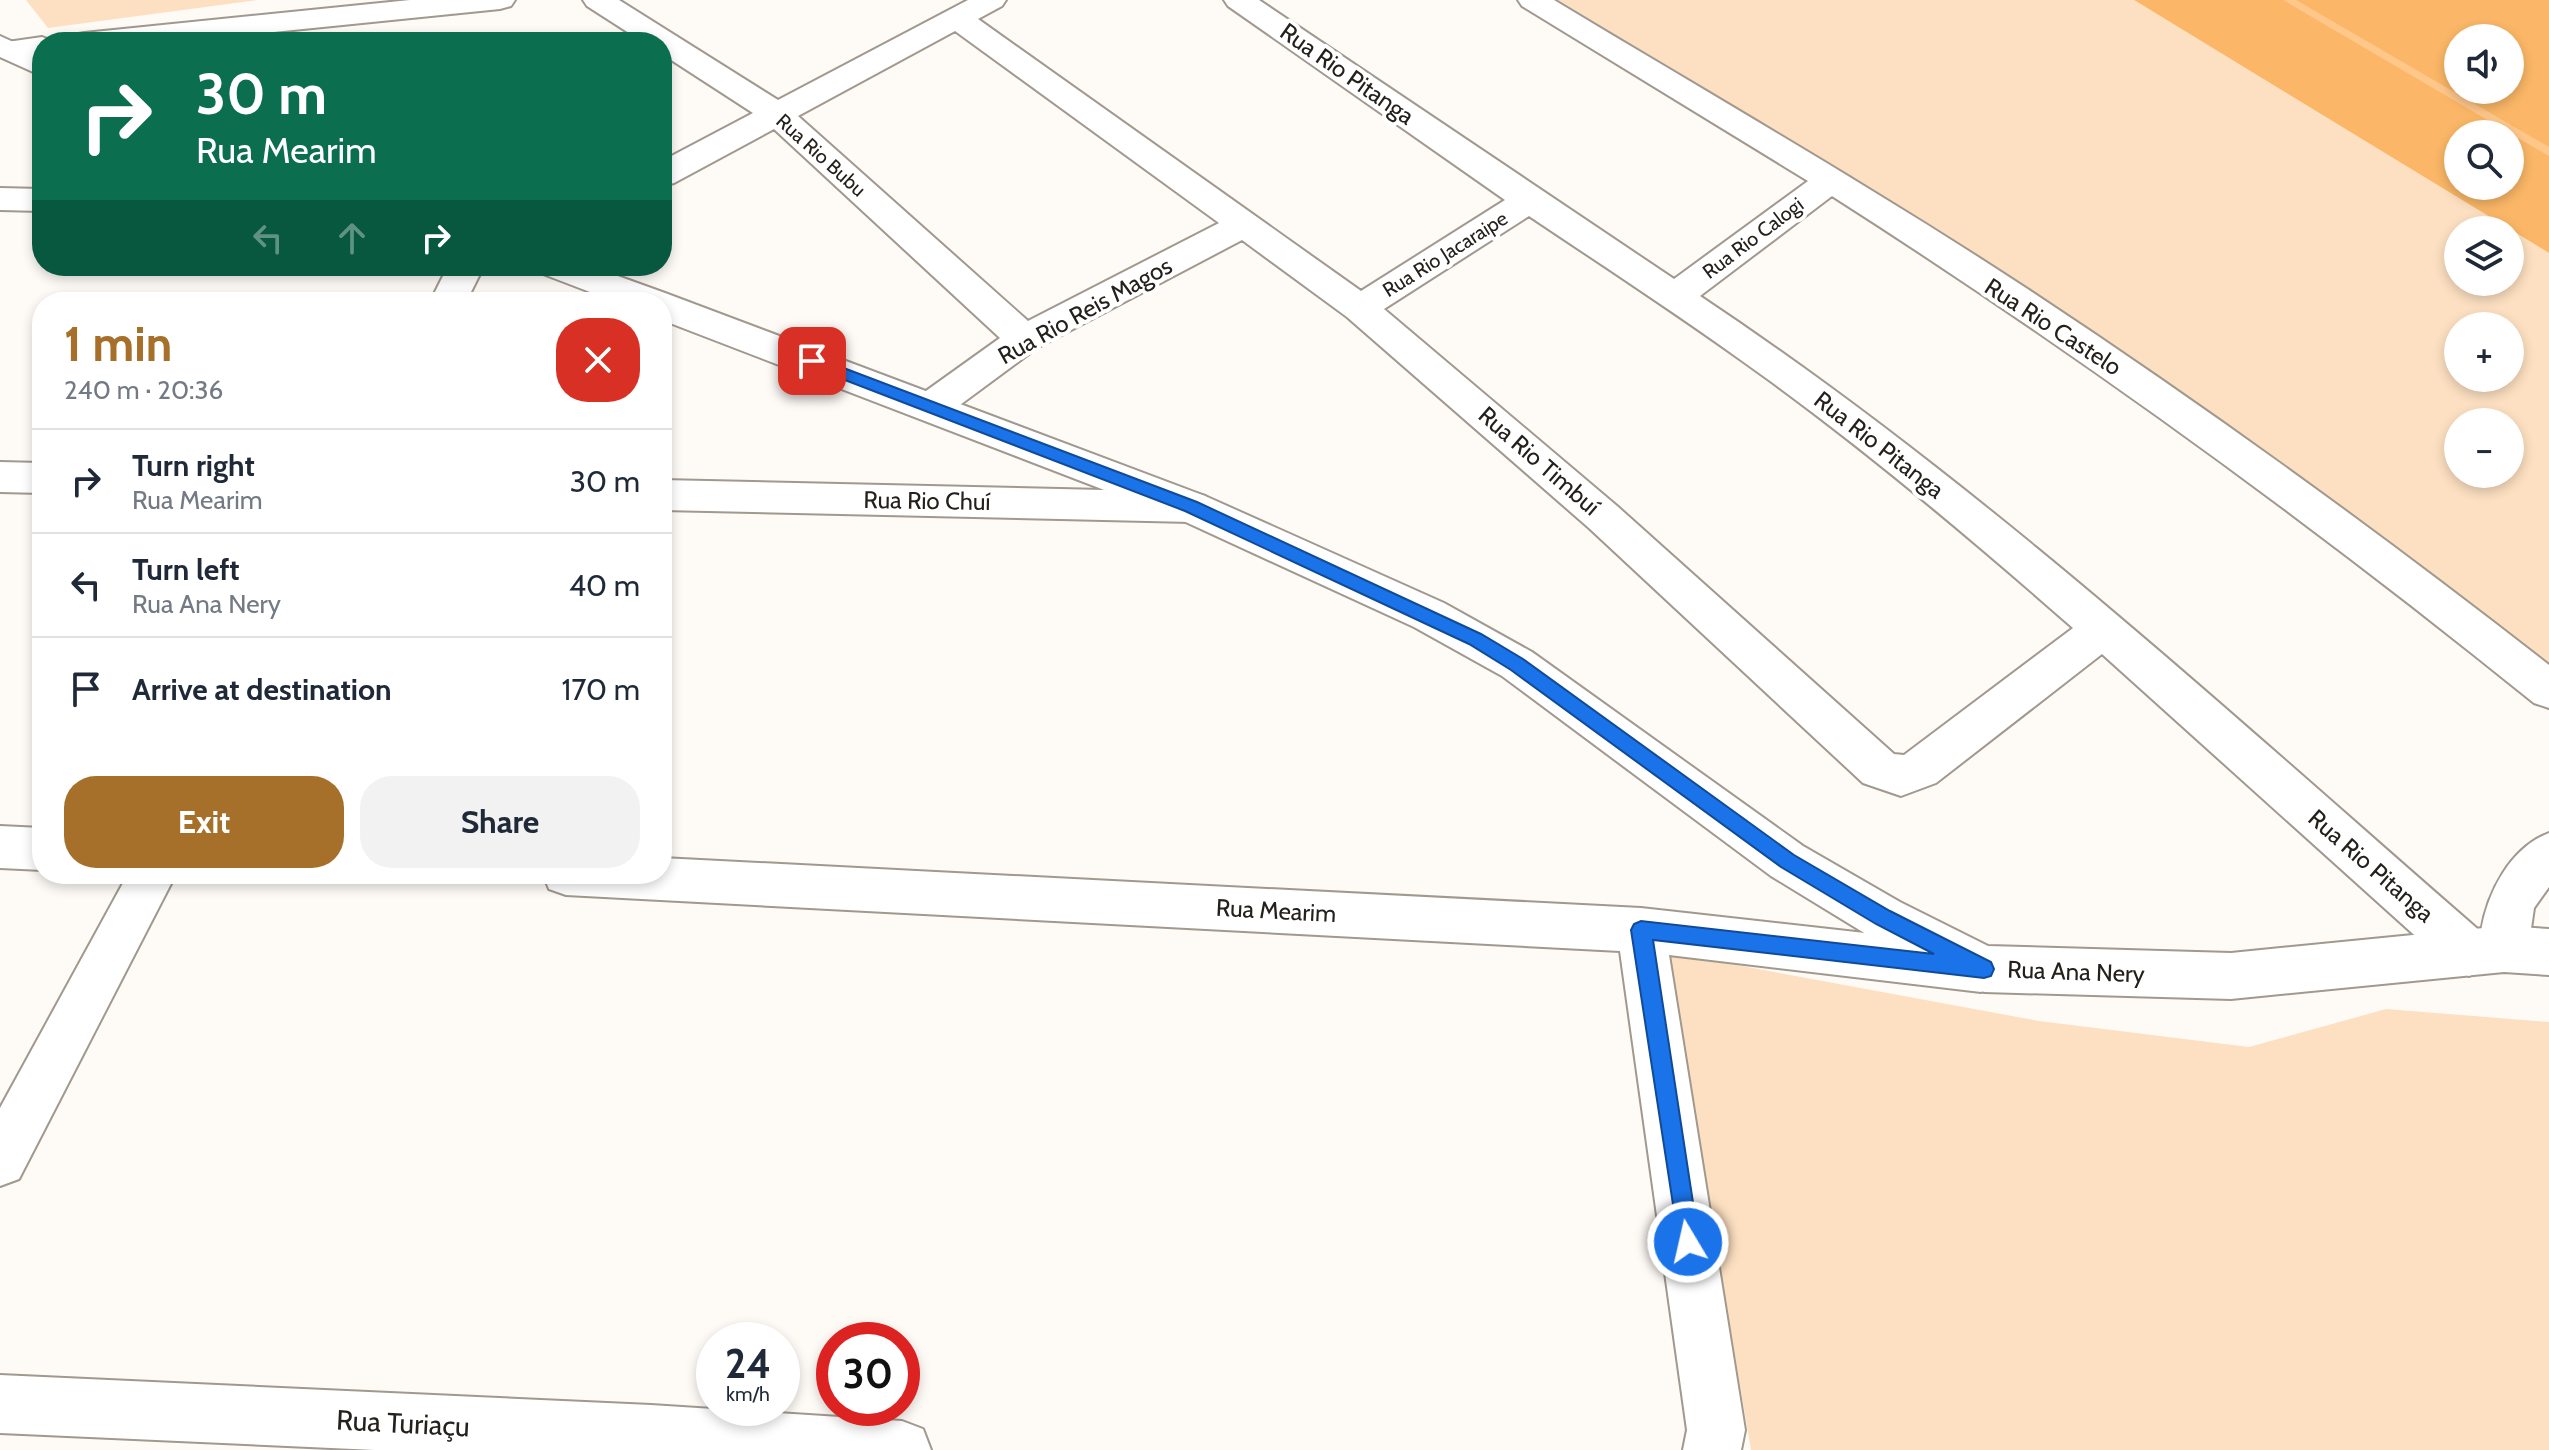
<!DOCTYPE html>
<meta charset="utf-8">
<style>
body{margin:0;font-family:Cabin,sans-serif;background:#f2f2f3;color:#1f2937;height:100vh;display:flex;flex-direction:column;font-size:30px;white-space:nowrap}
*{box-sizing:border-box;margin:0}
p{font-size:26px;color:#747a83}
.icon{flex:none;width:44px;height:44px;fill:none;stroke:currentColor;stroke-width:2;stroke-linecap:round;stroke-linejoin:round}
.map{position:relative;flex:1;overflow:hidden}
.side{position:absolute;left:32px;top:292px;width:640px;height:592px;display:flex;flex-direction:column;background:#fff;border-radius:32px;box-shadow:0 4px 12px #0003}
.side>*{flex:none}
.top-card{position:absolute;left:32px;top:32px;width:640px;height:244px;border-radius:32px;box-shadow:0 4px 12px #0003;background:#0b6e4f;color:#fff;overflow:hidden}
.fabs{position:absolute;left:2444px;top:24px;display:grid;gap:16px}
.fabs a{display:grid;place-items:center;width:80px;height:80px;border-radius:50%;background:#fff;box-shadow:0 4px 12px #0003;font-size:40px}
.speed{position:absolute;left:696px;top:1322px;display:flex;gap:16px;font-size:40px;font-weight:700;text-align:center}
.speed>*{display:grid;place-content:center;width:104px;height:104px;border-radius:50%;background:#fff;box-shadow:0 4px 12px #0003;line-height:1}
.speed small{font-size:20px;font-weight:400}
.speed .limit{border:12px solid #d22;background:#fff;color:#111}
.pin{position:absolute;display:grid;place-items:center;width:68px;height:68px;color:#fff;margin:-34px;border-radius:16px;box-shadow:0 4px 12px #0006}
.me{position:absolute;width:88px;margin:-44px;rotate:351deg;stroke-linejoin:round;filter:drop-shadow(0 0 6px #0008)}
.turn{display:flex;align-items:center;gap:28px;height:168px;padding:0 32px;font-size:36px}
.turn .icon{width:104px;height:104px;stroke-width:2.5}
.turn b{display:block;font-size:56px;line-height:68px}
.lanes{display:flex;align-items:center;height:76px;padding:0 32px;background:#0003;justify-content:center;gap:40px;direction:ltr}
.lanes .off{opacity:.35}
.round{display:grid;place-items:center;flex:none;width:84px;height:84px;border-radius:32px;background:#f2f2f3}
.overview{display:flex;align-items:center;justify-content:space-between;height:136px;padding:0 32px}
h1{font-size:48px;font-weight:700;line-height:60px;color:#a66f2a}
.button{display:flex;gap:16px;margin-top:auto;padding:16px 32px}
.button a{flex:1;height:92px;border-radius:32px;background:#a66f2a;color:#fff;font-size:32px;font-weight:700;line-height:92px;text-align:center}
.button a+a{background:#f2f2f3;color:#1f2937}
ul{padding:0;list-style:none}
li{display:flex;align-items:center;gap:24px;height:104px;padding:0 32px;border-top:2px solid #e0e1e3}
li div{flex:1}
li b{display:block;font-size:30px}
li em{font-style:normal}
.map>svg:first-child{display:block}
.green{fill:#fde0c1;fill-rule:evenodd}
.forest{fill:#fbb767;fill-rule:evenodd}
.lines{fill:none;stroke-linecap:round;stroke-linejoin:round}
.stream{fill:#ffc78a;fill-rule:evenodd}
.minor-casing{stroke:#a1988e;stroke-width:4}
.tertiary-casing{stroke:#a1988e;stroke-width:4}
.minor{fill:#fff;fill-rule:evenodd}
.tertiary{fill:#fff;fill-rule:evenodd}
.route{fill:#1a73e8;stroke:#114b97;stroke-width:2}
.labels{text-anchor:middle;stroke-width:8;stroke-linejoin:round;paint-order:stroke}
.far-street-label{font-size:20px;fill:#24211d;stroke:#fff}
.street-label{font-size:24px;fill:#24211d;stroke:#fff}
.near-street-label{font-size:28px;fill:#24211d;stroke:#fff}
</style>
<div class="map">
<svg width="2549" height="1450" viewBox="0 0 2549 1450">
<rect width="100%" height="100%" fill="#fefaf6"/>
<path class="green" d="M26,0H257L48,28Z
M1558,0H2134L2549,253V665L2115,351L1699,85ZM2458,230H2510V282H2458ZM2458,326H2510V378H2458ZM2458,422H2510V474H2458Z
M1666,952L2039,1021L2249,1047L2386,1009L2549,1022V1450H1751Z"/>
<path class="forest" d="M2134,0H2549V253ZM2458,38H2510V90H2458ZM2510,134V186H2458V134Z"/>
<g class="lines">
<path class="stream" d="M2283,0H2296L2549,147V156Z"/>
<g class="minor-casing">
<path id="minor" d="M410,0H515L511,6L500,9L175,42H69L73,35L84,33Z
M583,0H619L778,100L968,0H1006L1002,6L978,19L1361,291L1505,200L1228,6L1224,0H1259L1674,279L1808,181L1522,6L1518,0H1554C1713,96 1874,188 2029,290C2208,408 2380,533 2549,665V708L2534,703C2309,521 2076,352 1832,196L1700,296C1980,482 2228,712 2481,932C2487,893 2510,848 2549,833V887L2534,908L2528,949L2521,965L2504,972L2488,965L2486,969L2469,976L2452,969L2102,654L1936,783L1901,796L1863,783L1589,528L1347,317L1242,240L1037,348L945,416L932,420L919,416L913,406L919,396L1000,338L774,129L674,183L662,186V161L753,113L662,54V42H643L587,6ZM955,31L1219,223L1028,321L798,116ZM1529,216C1608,269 1688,321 1766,378C1872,455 1974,541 2073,628L1904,755L1894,754L1617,506L1384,309Z
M42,37L55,42H42V55L0,57V43Z
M0,188L42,189V211L0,210Z
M448,266H484L466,302H430Z
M0,462L42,463V493L0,492Z
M662,480L1191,492L1205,496L1211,507L1205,518L1191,522L662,510Z
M0,826L42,828V870L0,868Z
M662,858L1641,908L1981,946L1998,953L2005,969L1998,985L1981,992L1669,955L1745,1430L1741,1450H1683L1687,1430L1620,951L566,895L549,889L543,874H662Z
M128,874H176L19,1179L0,1186V1108Z
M0,1375L651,1405L902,1421L923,1429L931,1450H375L0,1433Z"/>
</g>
<g class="tertiary-casing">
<path id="tertiary" d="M0,36L42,55V76L0,57Z
M537,266H590L665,293L1205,496L1444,603L1532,652L1803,846L1900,902L1988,946L2231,953L2504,926L2549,929V975L2504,972L2231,999L1984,992L1866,934L1771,876L1502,676L1414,627L1177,518L662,320V302H616L543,274Z"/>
</g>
<use href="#minor" class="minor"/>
<use href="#tertiary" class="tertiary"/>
</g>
<path class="route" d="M812,356L1197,502L1481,634L1523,659L1794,855L1890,911L1991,962L1994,969L1991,976L1984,978L1653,940L1699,1242L1696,1250L1688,1254L1680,1250L1631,930L1634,924L1641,921L1934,954L1876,924L1781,867L1511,670L1469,644L1185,511L806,365V357Z"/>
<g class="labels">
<g class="far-street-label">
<text transform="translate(821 155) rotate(42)" y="7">Rua Rio Bubu</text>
<text transform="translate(1753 238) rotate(-37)" y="7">Rua Rio Calogi</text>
<text transform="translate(1445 254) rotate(-32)" y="7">Rua Rio Jacaraipe</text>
</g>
<g class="street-label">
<text transform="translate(1347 74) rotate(35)" y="8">Rua Rio Pitanga</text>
<text transform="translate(1085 311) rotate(-29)" y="8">Rua Rio Reis Magos</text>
<text transform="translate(2053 327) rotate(33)" y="8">Rua Rio Castelo</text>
<text transform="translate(1879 445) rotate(38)" y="8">Rua Rio Pitanga</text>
<text transform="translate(1539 461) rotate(41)" y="8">Rua Rio Timbuí</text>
<text transform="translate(927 501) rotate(1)" y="8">Rua Rio Chuí</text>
<text transform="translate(2371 866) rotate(41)" y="8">Rua Rio Pitanga</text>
<text transform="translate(1276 911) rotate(3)" y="8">Rua Mearim</text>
<text transform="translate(2076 972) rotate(2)" y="8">Rua Ana Nery</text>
</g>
<g class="near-street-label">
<text transform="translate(403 1423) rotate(3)" y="10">Rua Turiaçu</text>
</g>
</g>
</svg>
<div class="fabs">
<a><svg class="icon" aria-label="sound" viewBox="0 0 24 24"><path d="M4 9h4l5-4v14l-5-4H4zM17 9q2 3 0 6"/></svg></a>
<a><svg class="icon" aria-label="search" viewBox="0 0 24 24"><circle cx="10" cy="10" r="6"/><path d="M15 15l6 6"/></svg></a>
<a><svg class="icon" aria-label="layers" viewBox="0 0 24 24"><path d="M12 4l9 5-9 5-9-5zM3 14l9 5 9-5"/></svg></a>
<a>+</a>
<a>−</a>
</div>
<div class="speed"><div>24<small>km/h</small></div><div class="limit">30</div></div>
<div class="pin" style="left:812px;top:361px;background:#d93025"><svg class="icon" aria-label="arrive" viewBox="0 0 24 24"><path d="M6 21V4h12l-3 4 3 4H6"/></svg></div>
<svg class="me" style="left:1688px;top:1242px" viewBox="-20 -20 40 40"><circle r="17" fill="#1a73e8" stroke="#fff" stroke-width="3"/><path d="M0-11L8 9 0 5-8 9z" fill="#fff"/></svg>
<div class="top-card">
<div class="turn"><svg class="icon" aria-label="right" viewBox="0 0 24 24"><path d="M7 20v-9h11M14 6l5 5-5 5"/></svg><div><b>30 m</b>Rua Mearim</div></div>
<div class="lanes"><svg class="icon off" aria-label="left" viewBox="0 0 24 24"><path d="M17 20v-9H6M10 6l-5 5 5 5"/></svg><svg class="icon off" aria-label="ahead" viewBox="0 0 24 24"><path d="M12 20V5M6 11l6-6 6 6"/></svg><svg class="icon" aria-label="right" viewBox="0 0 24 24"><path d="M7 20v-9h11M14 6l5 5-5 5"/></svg></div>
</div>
<section class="side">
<div class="overview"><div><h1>1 min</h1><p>240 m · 20:36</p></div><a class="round" style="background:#d93025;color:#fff"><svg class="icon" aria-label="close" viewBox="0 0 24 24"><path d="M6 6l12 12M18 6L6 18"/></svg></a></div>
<ul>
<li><svg class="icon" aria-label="right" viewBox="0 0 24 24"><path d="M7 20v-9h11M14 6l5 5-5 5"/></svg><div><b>Turn right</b><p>Rua Mearim</p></div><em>30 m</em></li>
<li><svg class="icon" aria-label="left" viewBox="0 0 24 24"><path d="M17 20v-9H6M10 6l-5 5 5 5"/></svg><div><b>Turn left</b><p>Rua Ana Nery</p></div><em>40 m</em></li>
<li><svg class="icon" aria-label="arrive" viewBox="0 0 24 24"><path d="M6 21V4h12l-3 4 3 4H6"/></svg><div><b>Arrive at destination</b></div><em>170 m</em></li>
</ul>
<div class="button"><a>Exit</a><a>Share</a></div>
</section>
</div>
